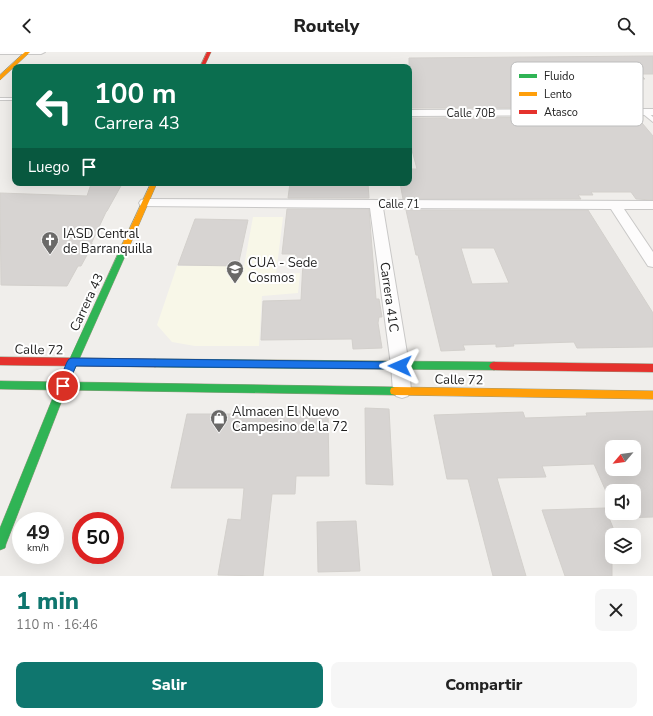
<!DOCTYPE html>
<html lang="es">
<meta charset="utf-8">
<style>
body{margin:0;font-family:"Nunito Sans",sans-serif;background:#f6f6f6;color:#222;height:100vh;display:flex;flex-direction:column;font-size:15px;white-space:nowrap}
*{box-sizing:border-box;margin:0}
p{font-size:13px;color:#767676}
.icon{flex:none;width:22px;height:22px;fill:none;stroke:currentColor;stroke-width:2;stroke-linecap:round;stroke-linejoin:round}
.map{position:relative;height:524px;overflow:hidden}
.details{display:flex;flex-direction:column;background:#fff;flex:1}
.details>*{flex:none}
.top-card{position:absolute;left:12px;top:12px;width:400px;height:122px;border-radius:8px;box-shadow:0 4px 16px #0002;background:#0b6e4f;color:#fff;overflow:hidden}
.needle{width:26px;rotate:241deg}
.fabs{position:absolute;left:605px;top:388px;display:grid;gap:8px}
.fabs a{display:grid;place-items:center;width:36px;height:36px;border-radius:8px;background:#fff;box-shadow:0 4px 16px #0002;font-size:20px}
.speed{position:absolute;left:12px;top:460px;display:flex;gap:8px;font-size:20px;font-weight:700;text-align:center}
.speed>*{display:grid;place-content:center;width:52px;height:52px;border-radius:50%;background:#fff;box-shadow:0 4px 16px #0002;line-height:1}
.speed small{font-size:10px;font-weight:400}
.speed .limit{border:6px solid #d22;background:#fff;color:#111}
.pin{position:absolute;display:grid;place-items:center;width:34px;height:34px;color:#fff;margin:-17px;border:2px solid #fff;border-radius:50%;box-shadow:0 1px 4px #0007}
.me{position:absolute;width:44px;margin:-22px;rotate:271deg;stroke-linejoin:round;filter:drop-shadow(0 0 3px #0008)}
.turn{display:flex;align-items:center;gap:14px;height:84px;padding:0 16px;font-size:18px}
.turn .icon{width:52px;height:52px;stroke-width:2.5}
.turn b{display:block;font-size:28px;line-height:34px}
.then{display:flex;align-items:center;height:38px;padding:0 16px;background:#0003;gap:8px;font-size:15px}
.round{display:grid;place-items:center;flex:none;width:42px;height:42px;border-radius:8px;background:#f6f6f6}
.headline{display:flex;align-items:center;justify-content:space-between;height:68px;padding:0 16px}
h1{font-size:24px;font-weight:800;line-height:30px;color:#0f766e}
.cta{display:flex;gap:8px;margin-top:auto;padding:8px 16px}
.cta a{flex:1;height:46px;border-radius:8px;background:#0f766e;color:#fff;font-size:16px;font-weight:800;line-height:46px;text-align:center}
.cta a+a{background:#f6f6f6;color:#222}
header{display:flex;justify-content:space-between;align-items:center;height:52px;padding:0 16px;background:#fff;font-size:18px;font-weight:800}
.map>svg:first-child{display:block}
.education{fill:#f8f7e8}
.building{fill:#d7d4d2;stroke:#d3d0cc;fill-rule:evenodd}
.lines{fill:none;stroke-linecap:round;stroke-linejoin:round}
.lane-casing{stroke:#c9c8c7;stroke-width:2}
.street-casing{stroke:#c9c8c7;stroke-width:2}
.fast-casing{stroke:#999a82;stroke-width:1}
.slow-casing{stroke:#999a82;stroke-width:1}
.jam-casing{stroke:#999a82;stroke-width:1}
.lane{fill:#fdfcfc;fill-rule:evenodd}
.street{fill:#fdfcfc;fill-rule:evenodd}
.fast{fill:#30b455;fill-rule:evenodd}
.slow{fill:#ff9f0a;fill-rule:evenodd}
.jam{fill:#e5322d;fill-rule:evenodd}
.route{fill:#1a73e8;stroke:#114b97}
.labels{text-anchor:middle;stroke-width:4;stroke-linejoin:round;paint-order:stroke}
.far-street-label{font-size:11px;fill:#222;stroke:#fff}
.poi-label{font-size:13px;fill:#222;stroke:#fff;text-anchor:start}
.street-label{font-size:13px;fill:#222;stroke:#fff}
.key{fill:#fff;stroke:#bdbdbd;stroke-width:1}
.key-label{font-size:11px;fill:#222}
</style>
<header><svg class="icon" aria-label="back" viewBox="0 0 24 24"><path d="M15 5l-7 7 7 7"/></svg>Routely<svg class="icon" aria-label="search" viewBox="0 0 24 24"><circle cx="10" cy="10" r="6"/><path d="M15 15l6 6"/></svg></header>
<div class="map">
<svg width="653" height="524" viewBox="0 0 653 524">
<rect width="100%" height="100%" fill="#f0eeeb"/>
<path class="education" d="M253,165H283L276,222L300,221L298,241L262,244L259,294H195L172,290L157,273L177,214H244Z"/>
<path class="building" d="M653,4V22H640L645,27H611L637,54H629L630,56H409V6Z
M637,65L653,84V148L636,147L631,140H591L593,143H578L581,147H403L400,131H409V117H417L409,87V66Z
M290,131H368L369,146H288Z
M91,132H122L107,159L106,160L91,192H93L81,214H78L67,234L1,233L0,141L87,144Z
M287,157H369L376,247H379L382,265H379L378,271L382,296L353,297L352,287L261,288L263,249L301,248L303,209H295L296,202H282Z
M406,158H588L653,261V295L577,296L574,290L513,292L514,294L496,295V292L463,293L465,298L441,299L418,203H416ZM461,196H494L509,231L472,232Z
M195,167L248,168L238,214L178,213Z
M365,356L389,357L393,433L366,432Z
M253,359H328L329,424H296L295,442H272L263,524L218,523L228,467L241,468L244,436H171L178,404L187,362H252Z
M653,359V465L617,466L615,461H634V439H612V453L594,412L542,414L546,425L497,426L526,524H493L468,427H447L434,363L523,360L525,366L587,364L586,361ZM612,395H634V417H612Z
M605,456L616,483H612V524H565L542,458Z
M356,469L360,519L318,520L317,470Z"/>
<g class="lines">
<g class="lane-casing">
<path id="lane" d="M0,46H15V48H0Z
M642,59H646L653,65V70L642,61Z"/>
</g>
<g class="street-casing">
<path id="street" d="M0,0H45L41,2H0Z
M653,57V63L409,64V58Z
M145,147L653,149V157H624L653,200V215L648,214L611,157L383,156L409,313L411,339L408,344L402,346L396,344L393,339L391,313L370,156L141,154L139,151L141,148Z"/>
</g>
<g class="fast-casing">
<path id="fast" d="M123,191H126L130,193L69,330L395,335L399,336L400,339L399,342L395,343L66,338L6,492L5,496L0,498V476L56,338L0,337V329L59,330Z
M155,307L494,310L497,311L499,314L497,317L494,318L155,315L152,314L150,311L152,308Z"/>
</g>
<g class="slow-casing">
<path id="slow" d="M25,0H30L0,28V23Z
M151,131H157L130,193L126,195H123L122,193Z
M395,335L653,339V347L395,343L391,342L390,339L391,336Z"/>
</g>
<g class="jam-casing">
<path id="jam" d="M207,0H211L204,15H200Z
M0,305L155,307L158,308L160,311L158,314L155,315L0,313Z
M494,310L653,312V320L494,318L491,317L489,314L491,311Z"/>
</g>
<use href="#lane" class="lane"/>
<use href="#street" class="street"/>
<use href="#fast" class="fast"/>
<use href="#slow" class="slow"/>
<use href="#jam" class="jam"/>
</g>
<path class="route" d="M72,306L400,310L403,311L405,314L403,316L400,317L76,314L66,337H59L57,334L67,310L69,307Z"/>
<defs>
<g id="church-pin" transform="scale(0.9)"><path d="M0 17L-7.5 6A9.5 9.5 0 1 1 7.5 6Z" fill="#6a6968" stroke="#fff"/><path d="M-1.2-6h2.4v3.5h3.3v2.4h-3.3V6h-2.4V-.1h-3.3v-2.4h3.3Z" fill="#fff"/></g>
<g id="university-pin" transform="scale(0.9)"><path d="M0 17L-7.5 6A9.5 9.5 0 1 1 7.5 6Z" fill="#6a6968" stroke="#fff"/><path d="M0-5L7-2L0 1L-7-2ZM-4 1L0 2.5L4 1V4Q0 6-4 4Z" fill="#fff"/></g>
<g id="shop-pin" transform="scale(0.9)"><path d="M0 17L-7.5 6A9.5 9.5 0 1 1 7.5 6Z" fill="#6a6968" stroke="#fff"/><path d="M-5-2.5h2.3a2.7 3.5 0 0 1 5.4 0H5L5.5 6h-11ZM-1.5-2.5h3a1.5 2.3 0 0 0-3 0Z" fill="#fff"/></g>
</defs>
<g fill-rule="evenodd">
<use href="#church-pin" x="50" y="188"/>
<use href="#university-pin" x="235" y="217"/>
<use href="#shop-pin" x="219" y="366"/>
</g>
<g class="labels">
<g class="far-street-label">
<text x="471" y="65">Calle 70B</text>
<text x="399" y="156">Calle 71</text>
</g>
<g class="poi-label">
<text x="63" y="186">IASD Central<tspan x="63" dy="15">de Barranquilla</tspan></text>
<text x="248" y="215">CUA - Sede<tspan x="248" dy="15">Cosmos</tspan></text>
<text x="232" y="364">Almacen El Nuevo<tspan x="232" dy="15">Campesino de la 72</tspan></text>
</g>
<g class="street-label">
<text transform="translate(390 245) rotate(82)" y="5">Carrera 41C</text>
<text transform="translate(86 250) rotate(-65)" y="5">Carrera 43</text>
<text transform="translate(39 297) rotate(1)" y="5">Calle 72</text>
<text transform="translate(459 327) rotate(1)" y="5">Calle 72</text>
</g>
</g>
<rect x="511" y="10" width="132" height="64" rx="6" class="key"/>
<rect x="519" y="22" width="18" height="4" fill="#30b455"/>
<rect x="519" y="40" width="18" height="4" fill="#ff9f0a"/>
<rect x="519" y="58" width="18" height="4" fill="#e5322d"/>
<g class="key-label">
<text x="544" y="28">Fluido</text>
<text x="544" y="46">Lento</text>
<text x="544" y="64">Atasco</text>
</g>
</svg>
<div class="fabs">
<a><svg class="needle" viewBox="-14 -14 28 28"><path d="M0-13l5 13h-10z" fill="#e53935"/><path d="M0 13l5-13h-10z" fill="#767676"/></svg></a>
<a><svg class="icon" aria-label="sound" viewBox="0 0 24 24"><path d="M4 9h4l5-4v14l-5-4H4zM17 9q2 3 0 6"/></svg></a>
<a><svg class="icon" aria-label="layers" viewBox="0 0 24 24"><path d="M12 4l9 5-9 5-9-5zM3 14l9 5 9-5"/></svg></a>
</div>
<div class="speed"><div>49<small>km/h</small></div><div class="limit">50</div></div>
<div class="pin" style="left:63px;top:334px;background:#d93025"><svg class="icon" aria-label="arrive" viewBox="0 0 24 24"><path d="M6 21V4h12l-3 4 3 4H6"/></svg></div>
<svg class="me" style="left:400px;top:314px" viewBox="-20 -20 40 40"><path d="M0-17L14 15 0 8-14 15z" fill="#1a73e8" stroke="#fff" stroke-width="4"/></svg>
<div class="top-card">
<div class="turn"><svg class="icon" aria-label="left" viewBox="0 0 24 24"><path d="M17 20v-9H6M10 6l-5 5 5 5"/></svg><div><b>100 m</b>Carrera 43</div></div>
<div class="then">Luego<svg class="icon" aria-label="arrive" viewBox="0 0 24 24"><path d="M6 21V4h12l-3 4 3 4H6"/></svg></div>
</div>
</div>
<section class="details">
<div class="headline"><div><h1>1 min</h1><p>110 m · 16:46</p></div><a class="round"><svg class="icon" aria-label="close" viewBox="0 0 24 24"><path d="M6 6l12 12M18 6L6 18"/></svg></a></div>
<div class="cta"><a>Salir</a><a>Compartir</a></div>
</section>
